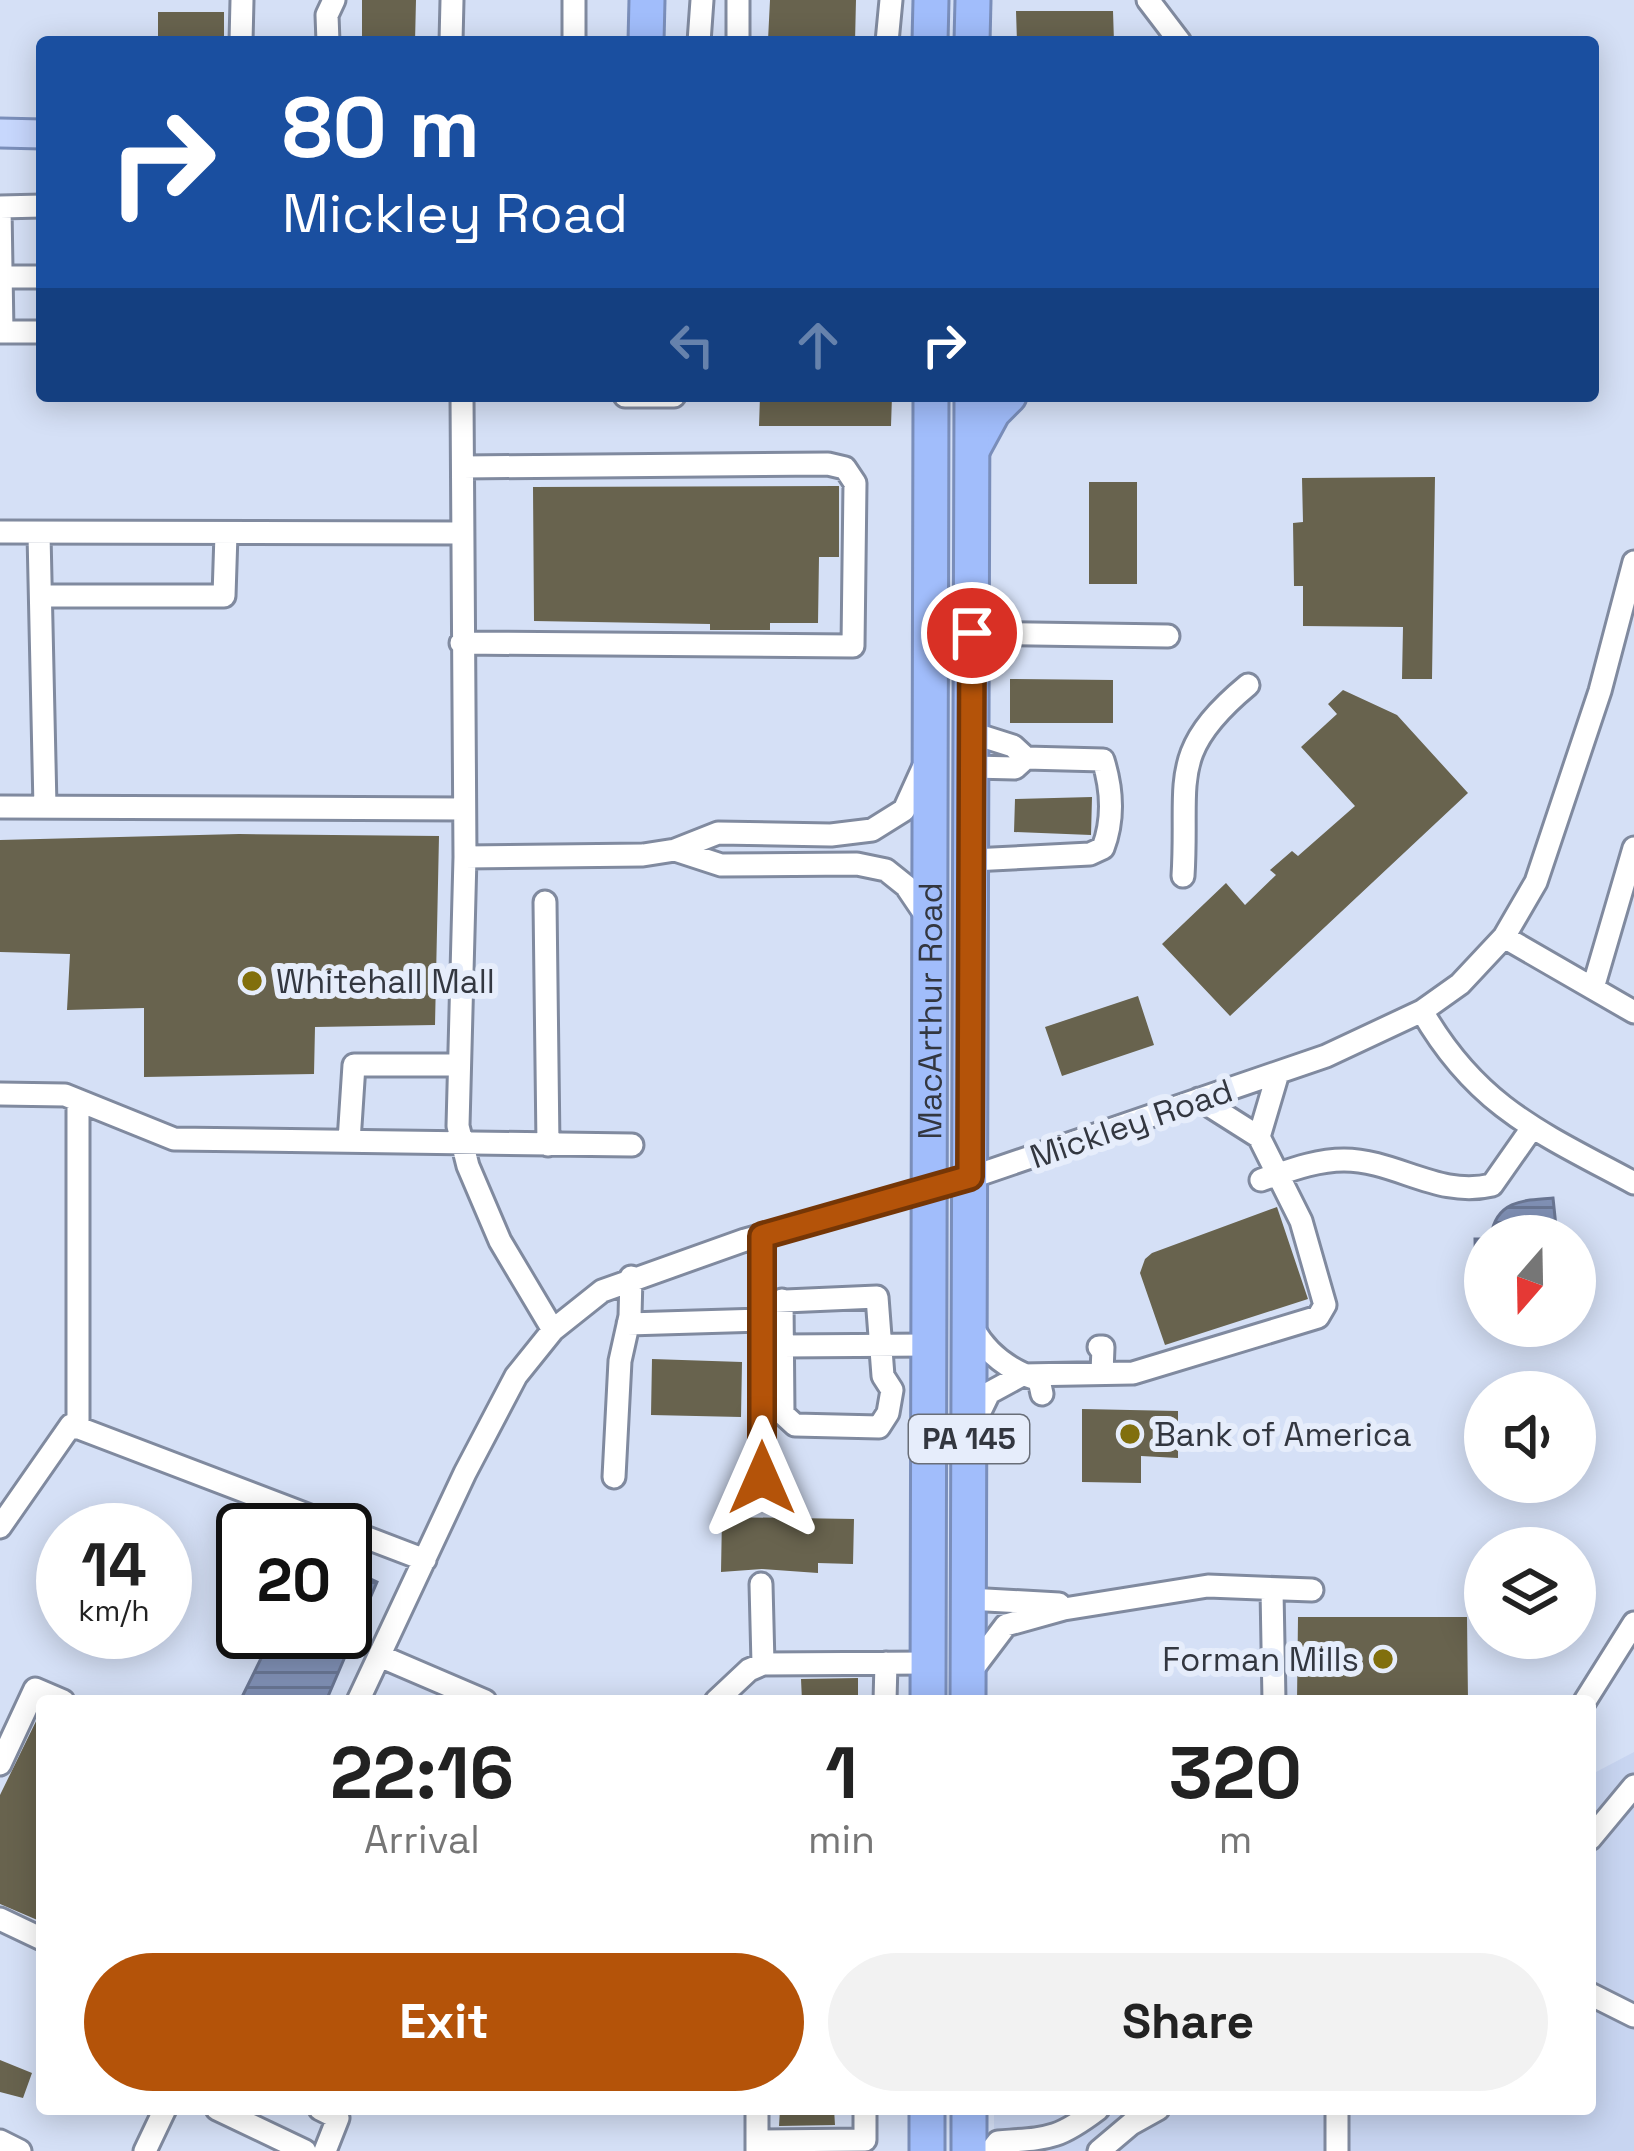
<!DOCTYPE html>
<style>
body{margin:0;font-family:"Space Grotesk",sans-serif;background:#f2f2f2;color:#222;height:100vh;display:flex;flex-direction:column;font-size:45px;white-space:nowrap}
*{box-sizing:border-box;margin:0}
p{font-size:39px;color:#767676}
.icon{flex:none;width:66px;height:66px;fill:none;stroke:currentColor;stroke-width:2;stroke-linecap:round;stroke-linejoin:round}
.map{position:relative;flex:1;overflow:hidden}
.details{position:absolute;left:36px;top:1695px;width:1560px;height:420px;display:flex;flex-direction:column;background:#fff;border-radius:12px;box-shadow:0 6px 30px #0003}
.details>*{flex:none}
.banner{position:absolute;left:36px;top:36px;width:1563px;height:366px;border-radius:12px;box-shadow:0 6px 30px #0003;background:#1a4fa0;color:#fff;overflow:hidden}
.needle{width:78px;rotate:200deg}
.tools{position:absolute;left:1464px;top:1215px;display:grid;gap:24px}
.tools a{display:grid;place-items:center;width:132px;height:132px;border-radius:50%;background:#fff;box-shadow:0 6px 30px #0003;font-size:60px}
.speed{position:absolute;left:36px;top:1503px;display:flex;gap:24px;font-size:60px;font-weight:700;text-align:center}
.speed>*{display:grid;place-content:center;width:156px;height:156px;border-radius:50%;background:#fff;box-shadow:0 6px 30px #0003;line-height:1}
.speed small{font-size:30px;font-weight:400}
.speed .limit{border:6px solid #111;border-radius:18px;background:#fff;color:#111}
.pin{position:absolute;display:grid;place-items:center;width:102px;height:102px;color:#fff;margin:-51px;border:6px solid #fff;border-radius:50%;box-shadow:0 3px 12px #0007}
.me{position:absolute;width:132px;margin:-66px;rotate:0deg;stroke-linejoin:round;filter:drop-shadow(0 0 9px #0008)}
.turn{display:flex;align-items:center;gap:42px;height:252px;padding:0 48px;font-size:54px}
.turn .icon{width:156px;height:156px;stroke-width:2.5}
.turn b{display:block;font-size:84px;line-height:102px}
.lanes{display:flex;align-items:center;height:114px;padding:0 48px;background:#0003;justify-content:center;gap:60px;direction:ltr}
.lanes .off{opacity:.35}
.eta{display:flex;justify-content:space-evenly;align-items:center;height:204px;text-align:center}
.eta b{font-size:72px;font-weight:700;line-height:84px}
.button{display:flex;gap:24px;margin-top:auto;padding:24px 48px}
.button a{flex:1;height:138px;border-radius:72px;background:#b45309;color:#fff;font-size:48px;font-weight:700;line-height:138px;text-align:center}
.button a+a{background:#f2f2f2;color:#222}
.map>svg:first-child{display:block}
.built{fill:#c8d5f1}
.water{fill:url(#water-rules);stroke:#6a7693;stroke-width:3}
.building{fill:#68634e}
.lines{fill:none;stroke-linecap:round;stroke-linejoin:round}
.minor-casing{stroke:#808a9f;stroke-width:27}
.major-casing{stroke:#7a8eba;stroke-width:33}
.highway-casing{stroke:#7a8eba;stroke-width:39}
.minor{stroke:#fff;stroke-width:21}
.major{stroke:#c7d7fd;stroke-width:27}
.highway{stroke:#a1bdfb;stroke-width:33}
.route-casing{stroke:#753606;stroke-width:30}
.route{stroke:#b45309;stroke-width:21}
.poi-dot{fill:#816f0d;stroke:#e6edfb;stroke-width:4.5}
.labels{text-anchor:middle;stroke-width:12;stroke-linejoin:round;paint-order:stroke}
.shield{fill:#e6edfb;stroke:#696e78;stroke-width:3}
.shield-label{font-size:30px;font-weight:bold;fill:#333740}
.poi-label{font-size:33px;fill:#333740;stroke:#e6edfb;text-anchor:start}
.street-label{font-size:33px;fill:#333740;stroke:#e6edfb}
</style>
<div class="map">
<svg width="1634" height="2151" viewBox="0 0 1634 2151">
<defs>
<pattern id="water-rules" width="6" height="5" patternUnits="userSpaceOnUse" patternTransform="scale(3)"><rect width="6" height="5" fill="#8191b6"/><path d="M0 2.5h6" fill="none" stroke="#6a7795"/></pattern>
</defs>
<rect width="100%" height="100%" fill="#d5e0f6"/>
<path class="built" d="M1634,1752V2151H994V2109H1590V1780L1596,1772Z"/>
<path class="water" d="M1553,1198L1557,1236H1491C1496,1201 1523,1200 1553,1198Z
M1475,1239H1485V1312L1480,1309L1476,1291Z
M345,1567L377,1582L326,1701H240L274,1632H345Z"/>
<path class="building" d="M362,0H416L415,42H362Z
M770,0H856L855,42L768,40Z
M1016,11H1113L1114,42H1017Z
M158,12H224V42H158Z
M760,396H892L891,426H759Z
M1435,477L1432,679H1402L1403,627L1303,626V586H1294L1293,523L1303,522L1302,478Z
M1089,482H1137V584H1089Z
M839,486V557H819L818,623H770V630H710V624L534,621L533,487Z
M1010,679L1113,680V723H1010Z
M1343,690L1397,715L1468,793L1230,1016L1162,944L1226,883L1245,905L1276,875L1270,870L1292,851L1298,856L1355,806L1301,747L1337,714L1328,704Z
M1092,797L1091,835L1014,832L1015,799Z
M239,834L439,836L435,1025L315,1027L314,1074L144,1077V1008L67,1010L70,954L0,952V840Z
M1138,996L1154,1045L1062,1076L1045,1027Z
M1277,1207L1308,1299L1165,1345L1140,1273L1145,1259L1152,1253Z
M652,1359L742,1362L741,1417L651,1415Z
M1082,1409L1178,1411V1458L1141,1456V1483L1082,1482Z
M722,1517L854,1519L853,1564L818,1563V1573L762,1569L721,1572Z
M1298,1617H1467L1468,1701H1297Z
M858,1678V1701H802L801,1679Z
M42,1709V1922L0,1904V1795Z
M0,2060L32,2073L23,2098L0,2092Z
M780,2109H834L835,2125L779,2126Z"/>
<g class="lines">
<g class="minor-casing">
<path id="minor" d="M1148,0L1180,42
M241,42L242,0
M328,42L327,15L334,0
M451,42L452,0
M574,42V0
M699,42L702,0
M738,42V0
M887,42L891,0
M0,277H42
M0,332H42
M2,332L0,207L42,206
M462,396L465,857L458,1126L468,1166L500,1241L553,1330
M625,396H674
M0,532L462,533
M39,534L45,807
M42,596H224L226,534
M972,633L1168,636
M461,643L853,646L855,483L845,468L828,464L463,467
M972,733L1013,746L1026,758
M0,807L464,809
M675,850L721,865L857,864L886,870L906,886L929,920
M465,857L643,855L675,850L718,833L831,835L872,830L904,810L924,766
M972,860L1090,854L1103,848C1114,819 1112,789 1103,760L1026,758L1015,768L972,767
M1183,876C1189,781 1166,753 1248,685
M545,902L548,1145
M1504,937L1634,1012
M1593,988L1634,848
M1422,1011C1477,1107 1541,1133 1634,1183
M0,1094L65,1095L174,1139L632,1145
M1259,1137L1278,1073
M349,1141L354,1065H457
M1261,1180C1288,1171 1315,1160 1344,1160C1396,1160 1438,1198 1492,1185L1532,1128
M762,1236V1478
M762,1302L877,1297L883,1376L892,1390L888,1413L879,1427L795,1425L783,1414L782,1300
M628,1324L762,1320
M973,1328C987,1354 1011,1371 1039,1380L1042,1394
M782,1346L929,1345
M1099,1347H1103L1102,1373
M974,1424L989,1393L1022,1375L1133,1373L1318,1317L1325,1305L1301,1221L1259,1137L1199,1099
M78,1428V1101
M614,1477L620,1361L630,1316L631,1277
M0,1527L71,1425L425,1560
M761,1584L763,1664L928,1663
M1272,1590L1274,1701
M968,1599L1059,1604
M380,1656L485,1701
M969,1674L1006,1625L1064,1609L1208,1586L1312,1590
M358,1701L465,1473L516,1376L553,1330L602,1291L745,1240L975,1176L1326,1056L1422,1011L1460,984L1504,937L1536,882L1600,691L1634,562
M716,1701L749,1670L763,1664
M885,1701L886,1663
M1585,1701L1634,1623
M0,1764L35,1689L63,1701
M1590,1839L1634,1786
M0,1919L42,1939
M1590,1994L1634,2016
M217,2109L305,2151
M320,2109L338,2118L325,2151
M757,2109V2150
M1337,2109V2151
M0,2141L20,2151
M757,2141L865,2140V2109
M145,2151L165,2109
M991,2151L998,2142C1049,2138 1057,2140 1098,2109
M1099,2151L1131,2124L1158,2109"/>
</g>
<g class="major-casing">
<path id="major" d="M0,133L42,134"/>
</g>
<g class="highway-casing">
<g id="highway">
<path d="M646,42L647,0"/>
<path d="M930,42L931,0"/>
<path d="M972,42L973,0"/>
<path d="M974,447L993,412L1009,396"/>
<path id="s1" d="M928,1701L931,396"/>
<path d="M968,1701L972,396"/>
<path d="M969,2109V2151"/>
<path d="M927,2151V2109"/>
</g>
</g>
<use href="#minor" class="minor"/>
<use href="#major" class="major"/>
<use href="#highway" class="highway"/>
</g>
<g class="lines">
<g class="route-casing">
<path id="route" d="M762,1478V1236L970,1177L972,633"/>
</g>
<use href="#route" class="route"/>
</g>
<g class="poi-dot">
<circle cx="252" cy="981" r="12"/>
<circle cx="1130" cy="1434" r="12"/>
<circle cx="1383" cy="1659" r="12"/>
</g>
<g class="labels">
<rect class="shield" x="909" y="1415" width="120" height="48" rx="9"/>
<g class="shield-label">
<text x="969" y="1449">PA 145</text>
</g>
<g class="poi-label">
<text x="276" y="993">Whitehall Mall</text>
<text x="1154" y="1446">Bank of America</text>
<text x="1359" y="1671" text-anchor="end">Forman Mills</text>
</g>
<g class="street-label">
<text dy="12" stroke="none"><textPath href="#s1" startOffset="690">MacArthur Road</textPath></text>
<text transform="translate(1131 1123) rotate(-19)" y="12">Mickley Road</text>
</g>
</g>
</svg>
<div class="tools">
<a><svg class="needle" viewBox="-14 -14 28 28"><path d="M0-13l5 13h-10z" fill="#e53935"/><path d="M0 13l5-13h-10z" fill="#767676"/></svg></a>
<a><svg class="icon" aria-label="sound" viewBox="0 0 24 24"><path d="M4 9h4l5-4v14l-5-4H4zM17 9q2 3 0 6"/></svg></a>
<a><svg class="icon" aria-label="layers" viewBox="0 0 24 24"><path d="M12 4l9 5-9 5-9-5zM3 14l9 5 9-5"/></svg></a>
</div>
<div class="speed"><div>14<small>km/h</small></div><div class="limit">20</div></div>
<div class="pin" style="left:972px;top:633px;background:#d93025"><svg class="icon" aria-label="arrive" viewBox="0 0 24 24"><path d="M6 21V4h12l-3 4 3 4H6"/></svg></div>
<svg class="me" style="left:762px;top:1478px" viewBox="-20 -20 40 40"><path d="M0-17L14 15 0 8-14 15z" fill="#b45309" stroke="#fff" stroke-width="4"/></svg>
<div class="banner">
<div class="turn"><svg class="icon" aria-label="right" viewBox="0 0 24 24"><path d="M7 20v-9h11M14 6l5 5-5 5"/></svg><div><b>80 m</b>Mickley Road</div></div>
<div class="lanes"><svg class="icon off" aria-label="left" viewBox="0 0 24 24"><path d="M17 20v-9H6M10 6l-5 5 5 5"/></svg><svg class="icon off" aria-label="ahead" viewBox="0 0 24 24"><path d="M12 20V5M6 11l6-6 6 6"/></svg><svg class="icon" aria-label="right" viewBox="0 0 24 24"><path d="M7 20v-9h11M14 6l5 5-5 5"/></svg></div>
</div>
<section class="details">
<div class="eta">
<div><b>22:16</b><p>Arrival</p></div>
<div><b>1</b><p>min</p></div>
<div><b>320</b><p>m</p></div>
</div>
<div class="button"><a>Exit</a><a>Share</a></div>
</section>
</div>
